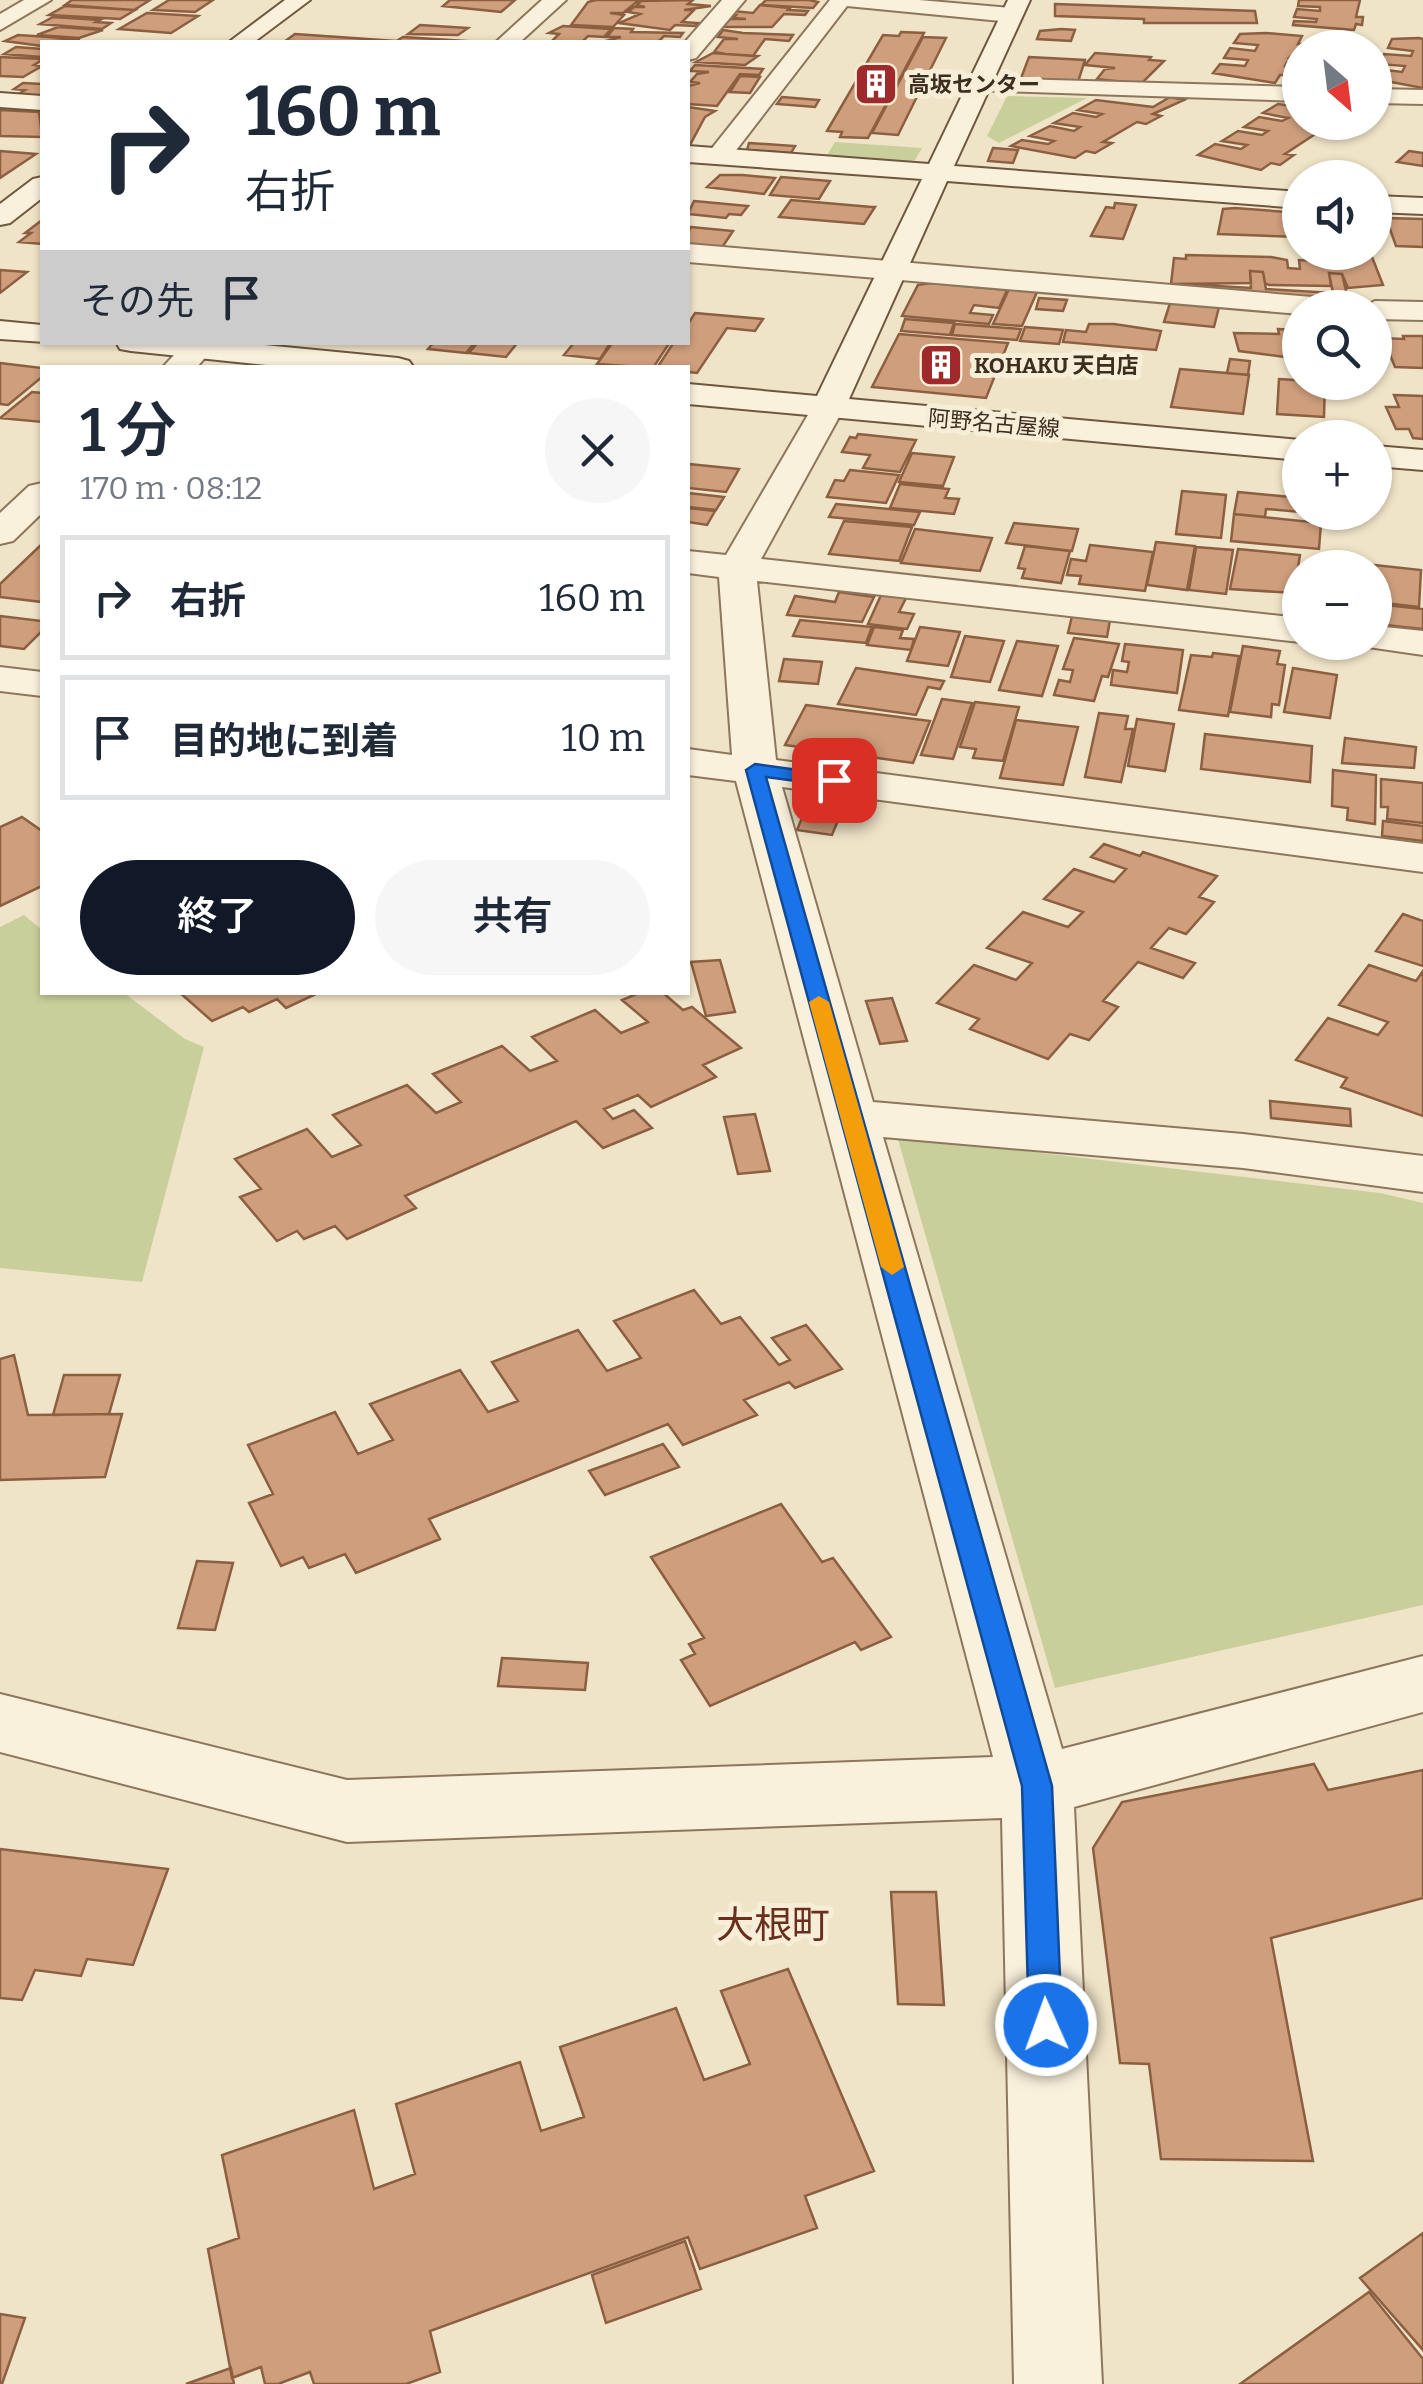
<!DOCTYPE html>
<html lang="ja">
<meta charset="utf-8">
<style>
body{margin:0;font-family:Bitter,"Noto Sans JP",serif;background:#f6f6f7;color:#1f2937;height:100vh;display:flex;flex-direction:column;font-size:38px;white-space:nowrap}
*{box-sizing:border-box;margin:0}
p{font-size:32px;color:#747a83}
.icon{flex:none;width:55px;height:55px;fill:none;stroke:currentColor;stroke-width:2;stroke-linecap:round;stroke-linejoin:round}
.map{position:relative;flex:1;overflow:hidden}
.side{position:absolute;left:40px;top:365px;width:650px;height:630px;display:flex;flex-direction:column;background:#fff;border-radius:0px;box-shadow:0 2px 8px #0004}
.side>*{flex:none}
.top-card{position:absolute;left:40px;top:40px;width:650px;height:305px;border-radius:0px;box-shadow:0 2px 8px #0004;background:#fff;color:#1f2937;overflow:hidden}
.needle{width:65px;rotate:152deg}
.buttons{position:absolute;left:1282px;top:30px;display:grid;gap:20px}
.buttons a{display:grid;place-items:center;width:110px;height:110px;border-radius:50%;background:#fff;box-shadow:0 2px 8px #0004;font-size:50px}
.pin{position:absolute;display:grid;place-items:center;width:85px;height:85px;color:#fff;margin:-42px;border-radius:20px;box-shadow:0 5px 15px #0006}
.me{position:absolute;width:110px;margin:-55px;rotate:358deg;stroke-linejoin:round;filter:drop-shadow(0 0 8px #0008)}
.turn{display:flex;align-items:center;gap:35px;height:210px;padding:0 40px;font-size:45px}
.turn .icon{width:130px;height:130px;stroke-width:2.5}
.turn b{display:block;font-size:70px;line-height:85px}
.then{display:flex;align-items:center;height:95px;padding:0 40px;background:#0003;gap:20px;font-size:38px}
.round{display:grid;place-items:center;flex:none;width:105px;height:105px;border-radius:52px;background:#f6f6f7}
.headline{display:flex;align-items:center;justify-content:space-between;height:170px;padding:0 40px}
h1{font-size:60px;font-weight:600;line-height:75px}
.button{display:flex;gap:20px;margin-top:auto;padding:20px 40px}
.button a{flex:1;height:115px;border-radius:60px;background:#111827;color:#fff;font-size:40px;font-weight:600;line-height:115px;text-align:center}
.button a+a{background:#f6f6f7;color:#1f2937}
ul{padding:0;list-style:none}
li{display:flex;align-items:center;gap:30px;height:125px;margin:0 20px 15px;padding:0 20px;border:5px solid #e0e1e3;border-radius:0px}
li div{flex:1}
li b{display:block;font-size:38px}
li em{font-style:normal}
.map>svg:first-child{display:block}
.green{fill:#c9cf9b}
.building{fill:#cf9f7d;stroke:#8d5f41;stroke-width:2.5}
.lines{fill:none;stroke-linecap:round;stroke-linejoin:round}
.street-casing{stroke:#8d765c;stroke-width:4}
.secondary-casing{stroke:#6f573f;stroke-width:4}
.street{fill:#faf1dc;fill-rule:evenodd}
.secondary{fill:#faf1dc;fill-rule:evenodd}
.route{fill:#1a73e8;stroke:#114b97;stroke-width:2.5}
.slow{fill:#f59e0b}
.labels{text-anchor:middle;stroke-width:10;stroke-linejoin:round;paint-order:stroke}
.far-poi-label{font-size:22px;font-weight:bold;fill:#3d2e20;stroke:#f7eed8;text-anchor:start}
.far-street-label{font-size:22px;fill:#3d2e20;stroke:#f7eed8}
.near-quarter-label{font-size:38px;fill:#6b2e1e;stroke:#f7eed8}
</style>
<div class="map">
<svg width="1423" height="2384" viewBox="0 0 1423 2384">
<rect width="100%" height="100%" fill="#f0e4c8"/>
<path class="green" d="M1007,96L1087,98L999,143L987,136Z
M835,142L922,148L915,160L904,163L826,157Z
M24,915L42,930V992L124,993L185,1039L204,1047L142,1282L0,1268V927Z
M897,1136L1380,1193L1423,1203V1605L1055,1688Z"/>
<path class="building" d="M72,0H150L134,10L65,5Z
M169,0H213L195,12L153,10Z
M450,0H515L501,12L443,6Z
M596,0H639L623,13H610L624,15L613,27L571,25L588,2Z
M693,0L688,4L711,6L684,10H694L682,22L698,23L695,26L675,25L670,30L619,23L640,14L628,12L634,7H645L637,5L641,1Z
M766,0H809L818,2L813,8L761,5Z
M1299,0H1360L1356,17H1363L1362,25L1356,24L1354,30L1293,25L1294,21L1316,22L1317,19L1294,17L1297,9L1320,11V7L1298,6Z
M1055,4L1255,11L1257,23H1144V19L1055,16Z
M760,5L790,8L788,10L808,11L805,15L784,14L772,27H722L730,19H746L733,18L736,15H730L733,11L753,13Z
M65,6L135,10L120,19L49,15Z
M147,13L198,16L171,33L119,29Z
M53,17L100,20L96,22L111,23L102,29L40,24Z
M420,25L468,28L458,35L408,34Z
M563,26L611,29L604,37L588,36L582,42H551L559,34L549,33Z
M58,27L103,30L79,38L37,35Z
M614,28L633,29L631,32L683,33L680,37L664,36L658,42H602L621,37H607Z
M1061,29L1075,30L1071,41L1037,39L1040,31Z
M723,30L743,33L793,35L789,41L765,39L753,56L726,54L714,52L724,39H738L718,37Z
M901,32L924,33L868,138L840,137L842,132L827,131L883,35L899,36Z
M1266,33L1302,36L1298,44H1305L1289,58L1300,59V63L1287,62L1285,66L1292,67L1287,75H1280L1275,83L1213,73L1220,64L1245,66L1248,60L1224,58L1230,48L1255,51L1258,45L1234,43L1240,34Z
M295,34L396,41L284,42Z
M18,35L80,39L42,42V46L5,41Z
M403,37L481,42H395Z
M923,37L946,38L898,135L872,133Z
M1419,38L1423,39V88L1375,79L1377,69L1402,72L1405,66L1379,64L1384,54L1411,56L1413,51L1388,48L1392,39Z
M16,47L42,49V57L4,54Z
M713,53L726,54L758,56L745,65L696,62Z
M1095,53L1151,57L1149,60L1164,61L1141,84L1097,79L1105,69L1115,68L1085,65Z
M0,57L42,59V60L34,65L42,66L23,77L0,76Z
M1029,57L1085,60L1078,82L1021,78Z
M695,65L763,69L759,75L740,74L717,106L688,104V86L700,83L690,82L697,74L709,72L690,71Z
M740,76L760,77L750,93L730,92Z
M23,83L42,84V97L17,95L25,90L14,89Z
M782,97L819,100L815,107L777,104Z
M1170,97L1184,100L1153,114L1161,116L1146,124L1137,122L1103,142L1112,143L1095,153L1086,151L1075,158L1011,146L1022,140L1048,144L1054,141L1030,136L1050,126L1074,131L1080,127L1054,123L1073,113L1096,117L1102,114L1078,110L1096,100L1153,107Z
M1278,104L1300,107V122H1342L1334,128L1326,127L1285,154L1294,155L1280,165L1271,163L1261,170L1198,155L1215,144L1241,149L1247,145L1222,141L1238,131L1262,135L1268,131L1244,127L1259,117L1282,121L1288,118L1263,113Z
M688,107L715,111L705,117L691,143H688Z
M0,110L39,112L42,137L0,136Z
M749,143L795,146L791,153L747,150Z
M993,148L1018,150L1013,163L988,161Z
M0,151L36,154L0,178Z
M1409,151L1423,153V166L1397,162Z
M720,175H742L775,178L764,194L707,187Z
M781,177L830,181L819,199L770,195Z
M791,200L872,207H875L864,224L779,217Z
M694,201L748,206L741,215L729,214L726,218L688,214Z
M1115,203L1136,205L1123,239L1091,236L1106,207L1114,208Z
M1235,208L1300,213V237L1218,234L1223,209Z
M1386,218L1423,219V247L1396,246Z
M42,220V244L19,242L31,233H25Z
M691,227L733,231L719,252L688,249V232Z
M1186,255L1271,257L1287,260L1288,268L1300,269L1299,260L1313,261L1312,255L1372,257L1383,285L1348,288L1342,274L1329,273L1331,286L1269,285L1265,283L1263,272L1250,271L1251,283L1171,284L1174,258L1186,259Z
M0,270L27,272L0,293Z
M1250,271L1263,272L1266,289L1333,293L1329,273L1342,274L1348,299L1186,289L1185,284L1251,288Z
M931,283L1007,290L999,308L974,305L970,313L993,315L989,324L902,316L918,285Z
M1009,289L1037,292L1022,326L993,324Z
M1039,298L1067,300L1063,311L1036,309Z
M1170,303L1219,307L1214,327L1164,322Z
M695,313L763,319L755,331L727,328L697,373L688,372V368H657L674,342H688V324Z
M905,319L954,323L950,335L901,331Z
M955,324L1021,329L1017,340L952,335Z
M1089,324H1114L1161,331L1156,350L1063,342L1066,330L1086,332Z
M1025,327L1063,330L1059,344L1020,341Z
M1278,329L1300,330V359L1239,351L1234,333L1279,334Z
M899,334L1008,343L986,398L872,387Z
M1403,336H1423V368L1395,367L1383,338L1404,339Z
M434,342H475L466,353L428,349Z
M478,342H518L506,357L469,353Z
M611,342L600,359L564,355L573,344L564,342Z
M613,342H670L653,368L597,364Z
M1230,359L1250,361L1248,375L1227,373Z
M0,363L42,368V377L8,405L0,404Z
M1180,369L1249,375L1243,414L1171,407Z
M1279,379L1325,382L1324,417L1277,414Z
M32,392L42,393V422L0,418Z
M1394,395L1423,396V439L1413,438L1409,429H1396L1386,407H1399Z
M858,434L916,440L900,472L863,468L870,455L842,452L850,437L856,438Z
M912,453L954,457L943,486L899,482Z
M689,464L739,469L726,492L688,488Z
M850,470L899,475L886,503L827,497L835,480L844,481Z
M900,484L949,489L945,498L959,499L954,514L890,508Z
M1182,491L1226,495L1221,538L1176,534Z
M1238,492L1300,498V512L1266,509L1265,517L1234,514Z
M688,493L724,497L716,510L688,507Z
M836,504L920,512L914,525L829,517Z
M688,508L715,511L707,525L688,522Z
M1234,514L1321,523L1319,549L1231,541Z
M844,521L912,527L899,561L829,554Z
M1014,523L1078,529L1072,551L1006,543Z
M915,529L992,538L980,571L901,563Z
M1156,542L1195,546L1187,590L1147,585Z
M42,544V602L0,597V584Z
M1090,545L1153,552L1145,591L1079,584L1081,576L1067,575L1071,559L1086,561Z
M1025,546L1070,551L1061,583L1022,578L1025,569L1018,568Z
M1196,547L1233,550L1226,594L1189,590Z
M1238,549L1300,555L1294,593L1230,589Z
M1365,564L1421,570L1419,607L1375,602V568H1365Z
M839,592L874,597L862,622L787,615L795,596L835,602Z
M881,595L906,598L899,612L914,614L907,629L868,624Z
M1375,604L1423,609V629L1375,624Z
M0,616L42,621V631L24,649L0,646Z
M1072,616L1110,620L1107,637L1068,633Z
M800,620L872,627L866,643L793,636Z
M874,627L903,630L900,638L914,639L911,650L867,645Z
M920,627L960,632L948,666L907,661Z
M965,636L1004,641L990,682L951,677Z
M1074,638L1119,644L1108,677L1102,676L1094,701L1054,695L1059,680L1070,682L1073,670L1063,669Z
M1017,641L1058,646L1042,696L999,690Z
M1125,644L1183,650L1177,693L1111,685L1113,670L1127,672L1129,662L1122,661Z
M1243,646L1280,651L1277,664L1285,665L1279,705L1272,704L1271,717L1230,712Z
M1213,653L1239,656L1228,716L1179,710L1191,655L1212,657Z
M784,659L822,662L818,684L779,681Z
M856,668L944,681L940,689L928,687L916,715L838,704Z
M1293,668L1337,675L1330,718L1284,712Z
M942,699L972,703L953,759L921,755Z
M975,702L1019,707L1003,761L973,758L976,749L960,747Z
M806,705L930,721L913,763L785,745Z
M1099,713L1128,716L1125,729H1133L1121,782L1085,777Z
M1137,719L1174,724L1165,771L1128,766Z
M1016,720L1078,727L1063,785L1000,778Z
M1205,734L1312,746L1310,782L1201,769Z
M1345,738L1416,747L1414,768L1342,763Z
M1333,770L1376,775L1375,824L1347,820L1348,808L1332,806Z
M1381,779L1423,783V823L1387,819L1388,807H1381Z
M804,813L839,818L832,835L797,830Z
M22,817L42,831V886L0,906V827Z
M1383,821L1423,826V841L1382,836Z
M1104,844L1140,856L1143,852L1217,876L1199,897L1214,902L1186,934L1169,928L1151,948L1195,963L1183,978L1138,962L1103,1001L1118,1007L1089,1040L1070,1034L1048,1059L970,1029L979,1019L937,1003L974,965L1016,980L1032,963L987,948L1023,912L1068,927L1083,912L1044,899L1074,869L1114,882L1126,869L1091,857Z
M1403,914L1423,921V966L1376,951Z
M720,960L735,1012L706,1016L691,962Z
M1369,965L1416,981L1423,971V1116L1341,1087L1347,1078L1296,1060L1328,1018L1378,1035L1388,1022L1339,1005Z
M179,992H320L286,1008L277,999L249,1012L243,1007L212,1021Z
M641,992H662L683,1010L692,1007L741,1048L703,1065L716,1077L651,1107L638,1095L604,1109L613,1119L634,1110L652,1128L603,1148L576,1121L405,1196L416,1208L347,1239L335,1226L304,1239L297,1231L277,1241L240,1197L261,1189L235,1159L307,1129L332,1157L361,1145L333,1115L407,1085L436,1113L461,1102L433,1074L502,1046L530,1071L557,1061L532,1037L595,1010L621,1033L648,1022L622,1000Z
M892,998L907,1041L880,1044L866,1001Z
M1270,1101L1350,1109L1351,1126L1271,1118Z
M755,1114L770,1171L738,1174L724,1117Z
M694,1290L721,1324L740,1317L779,1365L790,1360L772,1338L806,1325L842,1369L795,1388L789,1382L744,1400L757,1415L683,1445L668,1424L429,1519L440,1539L356,1573L345,1554L309,1568L303,1557L281,1566L249,1503L273,1494L248,1445L335,1412L358,1454L393,1440L370,1404L460,1370L488,1412L518,1401L492,1362L578,1330L607,1371L641,1358L614,1321Z
M14,1355L28,1415L122,1414L105,1477L0,1480V1359Z
M64,1375H120L109,1414L53,1415Z
M663,1444L679,1467L605,1495L589,1471Z
M781,1504L822,1562L833,1558L891,1637L861,1650L855,1642L710,1706L681,1660L695,1654L689,1644L704,1638L651,1557Z
M197,1561L233,1563L215,1630L178,1628Z
M502,1658L588,1663L585,1690L498,1686Z
M1314,1764L1328,1790L1423,1770V1898L1271,1938L1313,2161L1161,2159L1149,2064L1120,2063L1093,1848L1122,1802Z
M0,1849L168,1869L133,1965L87,1959L81,1976L35,1970L22,2000L0,1998Z
M891,1892H936L944,2005L898,2004Z
M788,1969L874,2171L805,2196L817,2228L700,2269L688,2237L430,2331L440,2372L406,2384H314L310,2372L278,2384H265L261,2367L232,2378L208,2249L239,2238L222,2155L354,2110L374,2189L415,2174L396,2104L520,2062L541,2131L584,2117L560,2047L676,2008L704,2080L750,2064L721,1991Z
M1423,2233V2350L1360,2278Z
M685,2241L701,2289L606,2323L592,2275Z
M1369,2292L1423,2359V2384H1240Z
M0,2314L25,2318L2,2384H0Z
M231,2368L234,2384H186Z"/>
<g class="lines">
<g class="street-casing">
<path id="street" d="M24,0H51L0,30V14Z
M542,0H566L520,42H496Z
M722,0H745L696,58L688,60L685,42Z
M830,0H919L1011,8L1022,15L1011,22L847,6L727,162H709L705,157L709,152Z
M981,78L1300,87V101L973,90L969,85Z
M1375,89L1423,90V104L1375,103Z
M688,244L1336,299L1347,302L1351,308H1300V314L688,262Z
M1375,301L1423,302V320L1375,319V308H1362Z
M186,342H219L196,368H162Z
M828,398L840,401L844,408L761,559L1300,618V642L757,581L776,760L1423,844V872L782,787L873,1102L1243,1134L1423,1156V1192L1243,1168L883,1137L1062,1749L1423,1656V1712L1074,1807L1102,2384H1014L1002,1818L347,1842L0,1752V1694L347,1780L993,1757L736,781L688,775V749L732,755L719,577L688,573V551L726,555L812,408L816,401Z
M42,483V513L13,541L0,544V513L29,486Z
M1375,626L1423,631V655L1361,646L1358,642H1375Z
M0,667L42,672V696L0,691Z"/>
</g>
<g class="secondary-casing">
<path id="secondary" d="M285,0H310L254,42H229Z
M1008,0H1030L954,166L1300,192V208L947,181L849,399L1300,440V460L688,404V384L817,396L922,179L688,162V146L929,164Z
M0,93L42,96V110L0,107Z
M42,177V198L10,223L0,225V204L33,179Z
M1375,196L1423,198V214L1375,212Z
M0,321L42,325L45,342L0,339Z
M116,342H233L398,358L409,361L414,368H296L131,351L120,349Z
M1375,446L1423,450V470L1375,466Z"/>
</g>
<use href="#street" class="street"/>
<use href="#secondary" class="secondary"/>
</g>
<path class="route" d="M755,764L834,775L843,780L834,786L766,777L1052,1786L1062,2025L1057,2036L1046,2040L1034,2036L1029,2025L1022,1786L746,770Z"/>
<path class="slow" d="M819,996L829,1002L904,1267L892,1275L881,1267L809,1002Z"/>
<defs>
<g id="building-square" transform="scale(2.25)"><rect x="-9" y="-9" width="18" height="18" rx="4" fill="#9e2a2b" stroke="#f7eed8"/><path d="M-4-6H4V6H1V3H-1V6H-4ZM-2.5-4.3h1.7v1.8h-1.7ZM.8-4.3h1.7v1.8H.8ZM-2.5-1h1.7V.8h-1.7ZM.8-1h1.7V.8H.8Z" fill="#fff"/></g>
</defs>
<g fill-rule="evenodd">
<use href="#building-square" x="876" y="84"/>
<use href="#building-square" x="941" y="365"/>
</g>
<g class="labels">
<g class="far-poi-label">
<text x="908" y="92">高坂センター</text>
<text x="974" y="373">KOHAKU 天白店</text>
</g>
<g class="far-street-label">
<text transform="translate(994 423) rotate(5)" y="8">阿野名古屋線</text>
</g>
<g class="near-quarter-label">
<text x="773" y="1938">大根町</text>
</g>
</g>
</svg>
<div class="buttons">
<a><svg class="needle" viewBox="-14 -14 28 28"><path d="M0-13l5 13h-10z" fill="#e53935"/><path d="M0 13l5-13h-10z" fill="#747a83"/></svg></a>
<a><svg class="icon" aria-label="sound" viewBox="0 0 24 24"><path d="M4 9h4l5-4v14l-5-4H4zM17 9q2 3 0 6"/></svg></a>
<a><svg class="icon" aria-label="search" viewBox="0 0 24 24"><circle cx="10" cy="10" r="6"/><path d="M15 15l6 6"/></svg></a>
<a>+</a>
<a>−</a>
</div>
<div class="pin" style="left:834px;top:780px;background:#d93025"><svg class="icon" aria-label="arrive" viewBox="0 0 24 24"><path d="M6 21V4h12l-3 4 3 4H6"/></svg></div>
<svg class="me" style="left:1046px;top:2025px" viewBox="-20 -20 40 40"><circle r="17" fill="#1a73e8" stroke="#fff" stroke-width="3"/><path d="M0-11L8 9 0 5-8 9z" fill="#fff"/></svg>
<div class="top-card">
<div class="turn"><svg class="icon" aria-label="right" viewBox="0 0 24 24"><path d="M7 20v-9h11M14 6l5 5-5 5"/></svg><div><b>160 m</b>右折</div></div>
<div class="then">その先<svg class="icon" aria-label="arrive" viewBox="0 0 24 24"><path d="M6 21V4h12l-3 4 3 4H6"/></svg></div>
</div>
<section class="side">
<div class="headline"><div><h1>1 分</h1><p>170 m · 08:12</p></div><a class="round"><svg class="icon" aria-label="close" viewBox="0 0 24 24"><path d="M6 6l12 12M18 6L6 18"/></svg></a></div>
<ul>
<li><svg class="icon" aria-label="right" viewBox="0 0 24 24"><path d="M7 20v-9h11M14 6l5 5-5 5"/></svg><div><b>右折</b></div><em>160 m</em></li>
<li><svg class="icon" aria-label="arrive" viewBox="0 0 24 24"><path d="M6 21V4h12l-3 4 3 4H6"/></svg><div><b>目的地に到着</b></div><em>10 m</em></li>
</ul>
<div class="button"><a>終了</a><a>共有</a></div>
</section>
</div>
